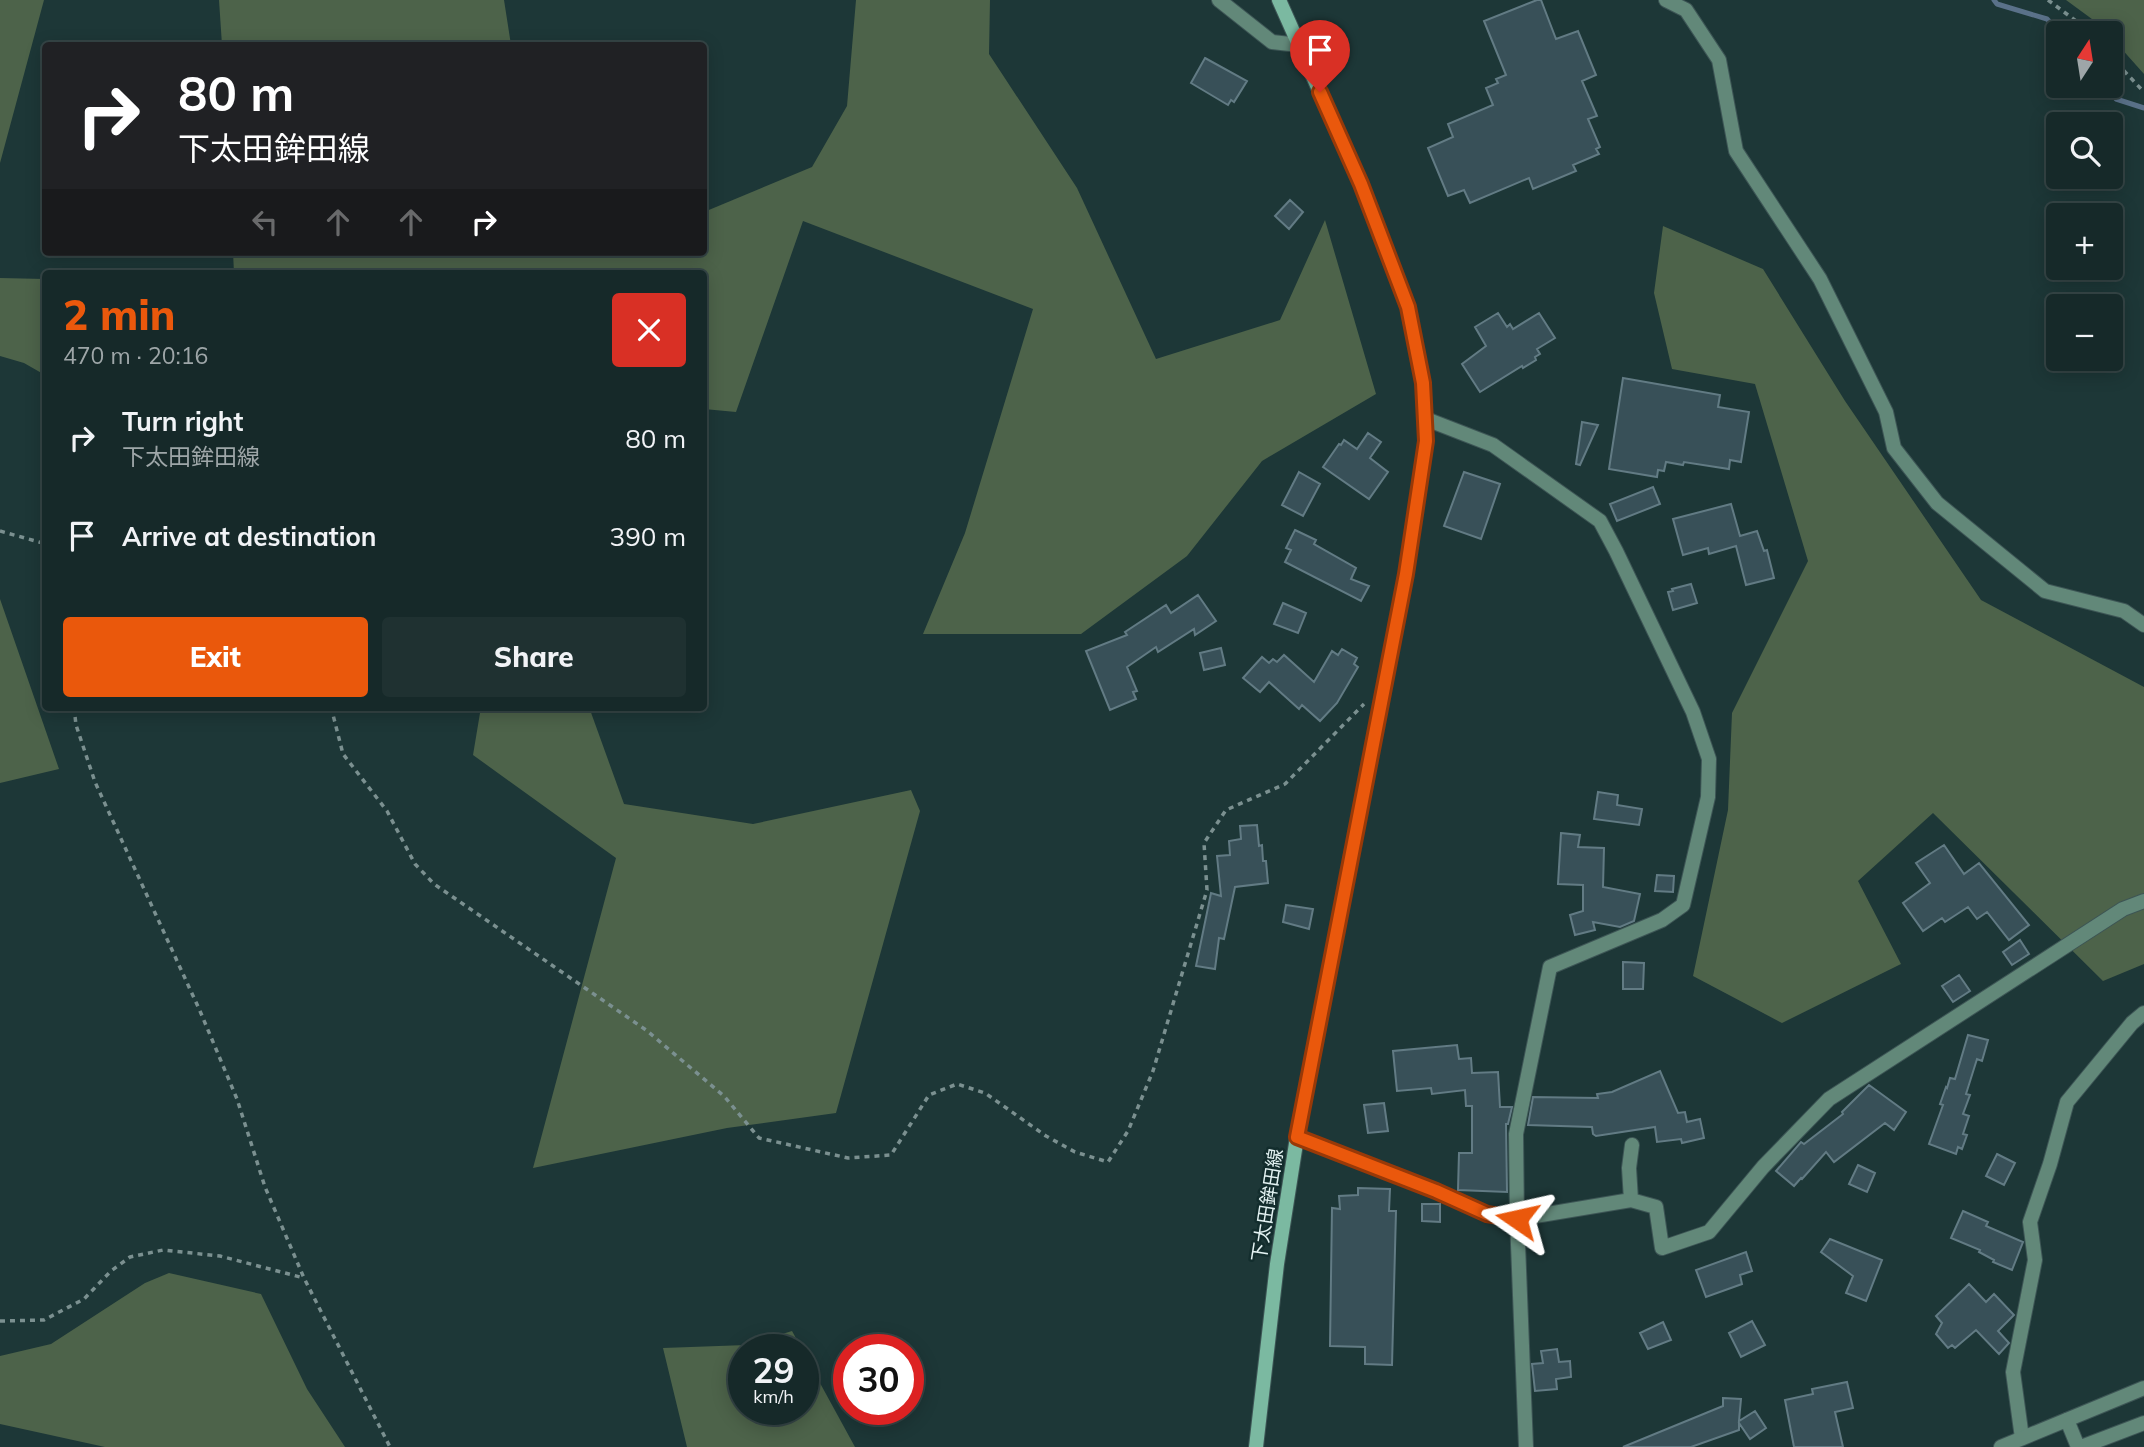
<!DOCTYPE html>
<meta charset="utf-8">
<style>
body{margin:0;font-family:Mulish,"Noto Sans JP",sans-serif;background:#1f3131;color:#f1f3f6;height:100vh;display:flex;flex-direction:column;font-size:26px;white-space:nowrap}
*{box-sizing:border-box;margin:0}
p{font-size:23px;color:#9ea6a8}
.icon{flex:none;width:38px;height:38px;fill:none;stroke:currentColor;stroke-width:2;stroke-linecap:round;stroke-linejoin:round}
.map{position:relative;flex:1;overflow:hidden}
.side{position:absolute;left:42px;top:270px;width:665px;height:441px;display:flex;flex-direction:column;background:#162929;border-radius:7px;box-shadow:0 4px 18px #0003,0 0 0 2px #354546}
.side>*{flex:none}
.top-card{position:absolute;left:42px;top:42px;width:665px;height:214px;border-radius:7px;box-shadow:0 4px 18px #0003,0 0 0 2px #354546;background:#202124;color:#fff;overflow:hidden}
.needle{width:46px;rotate:12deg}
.controls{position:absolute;left:2046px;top:21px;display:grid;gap:14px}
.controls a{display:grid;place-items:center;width:77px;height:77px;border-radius:7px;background:#162929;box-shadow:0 4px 18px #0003,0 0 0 2px #354546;font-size:35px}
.speed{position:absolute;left:728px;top:1334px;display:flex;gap:14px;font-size:35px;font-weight:700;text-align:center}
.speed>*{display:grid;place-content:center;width:91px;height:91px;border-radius:50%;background:#162929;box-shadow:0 4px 18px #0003,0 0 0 2px #354546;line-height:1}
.speed small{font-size:18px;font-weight:400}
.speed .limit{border:10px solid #d22;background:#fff;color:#111}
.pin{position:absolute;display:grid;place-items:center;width:60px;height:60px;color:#fff;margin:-72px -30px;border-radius:50% 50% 50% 0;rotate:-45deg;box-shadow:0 0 7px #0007}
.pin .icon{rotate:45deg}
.me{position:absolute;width:77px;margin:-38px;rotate:281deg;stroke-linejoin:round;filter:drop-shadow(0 0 5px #0008)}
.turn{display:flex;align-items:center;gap:24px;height:147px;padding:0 21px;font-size:32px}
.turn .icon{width:91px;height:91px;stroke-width:2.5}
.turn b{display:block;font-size:49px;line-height:60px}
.lanes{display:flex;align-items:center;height:66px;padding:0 21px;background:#0003;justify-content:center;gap:35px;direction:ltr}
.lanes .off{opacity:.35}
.round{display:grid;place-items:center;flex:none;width:74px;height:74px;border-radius:7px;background:#1f3131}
.headline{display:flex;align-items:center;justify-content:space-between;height:119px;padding:0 21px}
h1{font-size:42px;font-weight:800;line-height:52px;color:#ea580c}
.button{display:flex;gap:14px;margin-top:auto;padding:14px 21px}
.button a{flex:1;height:80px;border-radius:7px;background:#ea580c;color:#fff;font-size:28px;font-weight:800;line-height:80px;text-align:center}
.button a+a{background:#1f3131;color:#f1f3f6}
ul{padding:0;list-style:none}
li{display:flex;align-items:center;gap:21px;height:98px;padding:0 21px}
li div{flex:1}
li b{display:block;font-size:26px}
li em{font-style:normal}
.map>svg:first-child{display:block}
.forest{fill:#4d634a}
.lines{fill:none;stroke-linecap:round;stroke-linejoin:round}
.stream{stroke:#5a7189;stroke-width:5}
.building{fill:#385058;stroke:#627b84;stroke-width:2}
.minor-casing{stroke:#3d5555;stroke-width:16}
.tertiary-casing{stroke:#3d5555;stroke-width:16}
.secondary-casing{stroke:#3d5555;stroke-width:16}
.path{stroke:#7b9090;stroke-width:3.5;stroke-dasharray:5 5;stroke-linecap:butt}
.minor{stroke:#628879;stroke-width:14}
.tertiary{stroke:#628879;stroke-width:14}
.secondary{stroke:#7bb9a1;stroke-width:14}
.route-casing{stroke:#983908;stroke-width:18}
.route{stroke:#ea580c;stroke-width:12}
.labels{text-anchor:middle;stroke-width:5;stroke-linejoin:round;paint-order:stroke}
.street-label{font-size:19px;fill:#e3f2f2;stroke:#132d2d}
</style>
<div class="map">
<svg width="2144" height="1447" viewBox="0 0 2144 1447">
<rect width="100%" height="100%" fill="#1d3737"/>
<path class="forest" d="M0,0H44L0,163Z
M219,0H504L511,45H222Z
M856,0H990L989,54L1077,188L1156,359L1280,320L1325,220L1376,394L1262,461L1187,556L1081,634H923L965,533L1033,309L803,221L736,412L704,409V273H234L233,252H704V212L812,167L847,106Z
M2066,0H2144V74L2111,37L2110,33H2107L2096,22Z
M1663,226L1763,269L1845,401L1981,600L2144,687V964L2103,981L1933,813L1858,881L1901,964L1782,1023L1693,976L1728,810L1732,713L1808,561L1755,384L1672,369L1654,293Z
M0,278L45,279V375L24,363L0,356Z
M0,599L59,769L0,783Z
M481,707H589L624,804L753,824L911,790L920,811L836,1113L727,1128L533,1168L616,858L473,755Z
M169,1273L261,1294L307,1389L345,1447H105L0,1424V1356L51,1344L145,1283Z
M792,1331L802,1349H744V1409H803V1352L855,1447H687L663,1348L746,1345Z"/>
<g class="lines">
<path class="stream" d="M1994,0L1997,4L2047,19L2060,33
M2105,86L2116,99L2144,108"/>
</g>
<path class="building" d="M1537,0H1541L1556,39L1578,31L1596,75L1582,81L1597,116L1588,119L1600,147L1596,149L1599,154L1573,165L1576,171L1533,189L1529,178L1470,203L1464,190L1448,196L1428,148L1453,137L1448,124L1493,105L1486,88L1498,83L1496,79L1506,75L1484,21Z
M1205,58L1247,81L1234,102L1231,100L1228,105L1191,83Z
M1290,200L1303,212L1289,229L1275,216Z
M1498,313L1507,327L1510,324L1513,329L1539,313L1555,338L1537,349L1540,354L1535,357L1536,360L1523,368L1522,366L1480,392L1462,364L1486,346L1475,327Z
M1623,378L1720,395L1718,407L1749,412L1741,462L1730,460L1729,469L1684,462L1683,465L1666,462L1664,471L1658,470L1657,477L1609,469Z
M1582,422L1598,425L1580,465L1576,464Z
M1368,433L1381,442L1370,458L1388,472L1369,499L1323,467L1339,444L1341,445L1344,440L1357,449Z
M1299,472L1320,484L1303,516L1282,505Z
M1464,472L1500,484L1481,539L1444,526Z
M1653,487L1660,504L1617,521L1610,504Z
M1731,504L1740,536L1757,531L1764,551L1767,550L1774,578L1746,585L1736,546L1709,554L1708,548L1683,555L1673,519Z
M1295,530L1316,540L1314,544L1356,568L1351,579L1369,586L1361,601L1285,562L1291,550L1286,548Z
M1691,584L1697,603L1673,610L1668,592L1673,591L1672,589Z
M1198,595L1216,621L1195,635L1194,629L1158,652L1156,647L1127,667L1137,691L1133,692L1136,699L1110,710L1086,651L1127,635L1125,632L1166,605L1171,613Z
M1283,603L1306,613L1298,633L1274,624Z
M1221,648L1225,665L1204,670L1200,653Z
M1342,649L1357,658L1354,664L1358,667L1337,703L1320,721L1302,705L1299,709L1269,682L1260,692L1243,678L1262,657L1269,663L1273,659L1277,662L1284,655L1314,682L1332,651L1338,655Z
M1598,792L1618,795L1617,805L1642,809L1639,825L1594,819Z
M1257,825L1259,846L1262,845L1263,861H1266L1268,883L1235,887L1224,939L1219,938L1215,969L1196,966L1211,893L1221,896L1217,856L1230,855L1229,841L1241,839L1240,826Z
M1561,833L1580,835L1578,847L1604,848L1603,887L1640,894L1634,921L1620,927L1593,922L1595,930L1575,935L1570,915L1583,911V885L1558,884Z
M1944,845L1964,874L1979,863L2029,925L2009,940L1987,912L1977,919L1968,907L1945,922L1942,918L1923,931L1903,903L1930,883L1916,863Z
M1657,875L1674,876L1673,892L1655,891Z
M1286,905L1313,909L1309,929L1283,922Z
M2020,940L2029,954L2012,965L2003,952Z
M1623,962L1644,963L1643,989H1623Z
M1959,975L1970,991L1953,1002L1942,986Z
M1968,1035L1988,1040L1982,1061L1977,1059L1966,1094L1970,1095L1963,1114L1969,1116L1963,1134L1967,1135L1962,1149L1958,1147L1956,1154L1929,1144L1943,1105L1940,1104L1946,1087L1947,1088L1950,1078L1955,1079Z
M1457,1045L1459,1059L1471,1058L1472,1073L1498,1072L1500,1107H1512L1508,1124H1506L1507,1192L1458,1190L1459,1153H1472V1106H1466L1465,1090L1432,1094L1431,1088L1397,1091L1393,1051Z
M1660,1071L1678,1113L1685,1112L1687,1122L1700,1119L1704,1138L1682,1143L1681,1139L1657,1142L1655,1127L1596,1136L1593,1134L1592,1127L1528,1125L1533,1097L1598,1098L1597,1094L1612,1092Z
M1869,1085L1906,1112L1894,1130L1885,1123L1834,1162L1826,1152L1802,1179L1801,1178L1794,1186L1776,1171L1801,1142L1804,1144L1843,1114L1842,1112Z
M1384,1103L1388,1131L1368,1133L1364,1105Z
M1997,1154L2015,1163L2004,1185L1986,1176Z
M1858,1165L1875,1173L1867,1192L1849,1184Z
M1358,1188L1390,1189L1389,1211H1396L1392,1365L1365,1364V1347L1330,1346L1332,1208L1340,1209L1339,1196L1358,1195Z
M1422,1204H1440V1222L1422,1221Z
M1963,1211L1988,1222L1986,1226L2023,1242L2012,1270L1993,1262L1994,1260L1979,1252L1980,1250L1951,1238Z
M1830,1239L1882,1260L1866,1301L1846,1293L1853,1276L1821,1252Z
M1746,1252L1752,1271L1740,1275L1742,1284L1706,1297L1696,1270Z
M1969,1284L1986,1302L1994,1294L2014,1315L1998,1331L2009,1343L1999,1354L1976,1330L1955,1348L1952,1345L1948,1348L1936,1334L1942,1323L1936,1316Z
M1752,1321L1765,1345L1741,1357L1729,1333Z
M1663,1322L1671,1340L1648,1349L1640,1333Z
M1557,1349L1559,1362L1570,1361L1571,1377L1556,1379L1557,1389L1535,1391L1532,1364L1543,1363L1541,1351Z
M1847,1382L1853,1408L1835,1412L1843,1447H1794L1785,1400L1813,1394L1812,1389Z
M1723,1398L1741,1399L1739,1421L1755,1411L1766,1428L1750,1439L1739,1423V1430L1691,1447H1623L1723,1406Z"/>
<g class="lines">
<g class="minor-casing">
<path id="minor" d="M1219,0L1272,42L1299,45
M1666,0L1686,10L1719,60L1736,151L1820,279L1886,412L1894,448L1937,503L2045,591L2124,611L2144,625
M1426,419L1493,445L1600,521L1616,551L1693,712L1709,759L1708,797L1683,905L1662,920L1550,967L1516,1134L1517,1219L1526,1447
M1297,1137L1436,1191L1487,1214L1517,1219L1631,1200L1656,1207L1662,1248L1709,1232L1763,1167L1829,1099L2123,909L2144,901
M1631,1200L1629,1168L1632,1145
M2067,1420L2078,1447
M2022,1438L2013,1372L2035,1260L2030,1222L2050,1164L2067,1102L2132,1023L2144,1013
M2081,1447L2144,1423"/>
</g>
<g class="tertiary-casing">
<path id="tertiary" d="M2001,1447L2144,1388"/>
</g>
<g class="secondary-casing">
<path id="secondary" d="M1256,1447L1277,1264L1297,1137L1406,574L1426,441L1423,383L1408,307L1361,184L1279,0"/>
</g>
<path class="path" d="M2048,0L2080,24L2089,33
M2110,56L2144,92
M0,531L46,544
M74,707L76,725L95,782L200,1011L237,1099L265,1187L304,1278L390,1447
M331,707L343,754L387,811L415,864L434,884L646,1030L724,1096L759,1138L848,1158L891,1155L929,1095L957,1084L985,1093L1046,1136L1075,1152L1108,1162L1128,1131L1153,1071L1207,890L1204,843L1226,810L1285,784L1364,704
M0,1321L44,1320L84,1299L111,1271L130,1257L163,1250L220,1256L304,1278"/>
<use href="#minor" class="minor"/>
<use href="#tertiary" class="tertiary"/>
<use href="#secondary" class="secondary"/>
</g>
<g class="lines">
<g class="route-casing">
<path id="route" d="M1320,92L1361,184L1408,307L1423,383L1426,441L1406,574L1297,1137L1436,1191L1487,1214L1517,1219"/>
</g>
<use href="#route" class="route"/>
</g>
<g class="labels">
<g class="street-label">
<text transform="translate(1267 1205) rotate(-81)" y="7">下太田鉾田線</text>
</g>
</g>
</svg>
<div class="controls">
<a><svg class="needle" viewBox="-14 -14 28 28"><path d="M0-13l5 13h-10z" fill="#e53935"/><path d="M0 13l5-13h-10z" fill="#9ea6a8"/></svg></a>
<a><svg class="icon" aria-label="search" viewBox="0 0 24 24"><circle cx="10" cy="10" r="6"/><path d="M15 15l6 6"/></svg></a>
<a>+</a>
<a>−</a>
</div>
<div class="speed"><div>29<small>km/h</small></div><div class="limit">30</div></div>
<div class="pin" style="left:1320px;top:92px;background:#d93025"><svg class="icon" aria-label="arrive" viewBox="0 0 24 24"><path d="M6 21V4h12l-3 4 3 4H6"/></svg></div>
<svg class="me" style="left:1517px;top:1219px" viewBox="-20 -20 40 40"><path d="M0-17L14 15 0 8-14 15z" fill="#ea580c" stroke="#fff" stroke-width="4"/></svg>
<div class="top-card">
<div class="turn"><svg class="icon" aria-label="right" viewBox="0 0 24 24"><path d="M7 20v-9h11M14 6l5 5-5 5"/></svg><div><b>80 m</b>下太田鉾田線</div></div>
<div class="lanes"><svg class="icon off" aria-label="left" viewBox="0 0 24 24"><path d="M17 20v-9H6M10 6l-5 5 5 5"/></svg><svg class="icon off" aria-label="ahead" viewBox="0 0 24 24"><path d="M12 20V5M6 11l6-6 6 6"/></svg><svg class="icon off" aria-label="ahead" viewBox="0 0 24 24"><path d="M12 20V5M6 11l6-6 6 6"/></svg><svg class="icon" aria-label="right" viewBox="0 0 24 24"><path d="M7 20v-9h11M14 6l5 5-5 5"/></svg></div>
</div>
<section class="side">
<div class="headline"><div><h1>2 min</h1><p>470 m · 20:16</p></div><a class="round" style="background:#d93025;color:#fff"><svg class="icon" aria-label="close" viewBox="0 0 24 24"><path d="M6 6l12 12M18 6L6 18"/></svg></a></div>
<ul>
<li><svg class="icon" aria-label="right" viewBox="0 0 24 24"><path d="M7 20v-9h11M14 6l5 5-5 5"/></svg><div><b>Turn right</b><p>下太田鉾田線</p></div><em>80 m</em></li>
<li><svg class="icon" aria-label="arrive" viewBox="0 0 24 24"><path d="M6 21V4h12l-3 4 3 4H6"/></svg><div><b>Arrive at destination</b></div><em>390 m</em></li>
</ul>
<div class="button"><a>Exit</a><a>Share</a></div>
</section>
</div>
